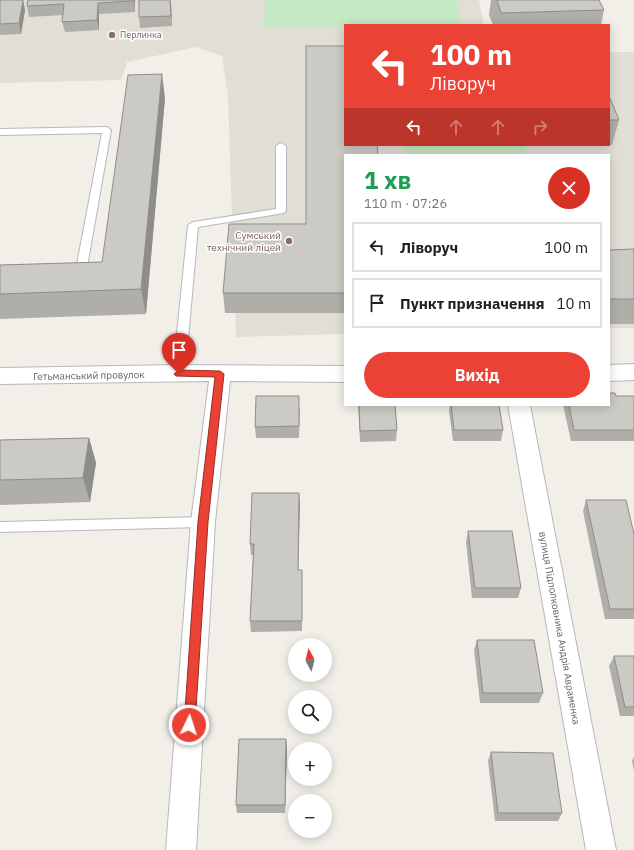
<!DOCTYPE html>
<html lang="uk">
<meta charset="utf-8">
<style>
body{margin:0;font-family:"IBM Plex Sans",sans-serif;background:#f6f6f6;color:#202124;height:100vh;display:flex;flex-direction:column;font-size:15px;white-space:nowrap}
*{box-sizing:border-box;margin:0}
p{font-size:13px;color:#757577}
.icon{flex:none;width:22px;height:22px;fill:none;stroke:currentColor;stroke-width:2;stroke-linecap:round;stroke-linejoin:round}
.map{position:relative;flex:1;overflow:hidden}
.details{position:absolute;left:344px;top:154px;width:266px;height:252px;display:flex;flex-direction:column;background:#fff;border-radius:0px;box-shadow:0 2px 10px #0003}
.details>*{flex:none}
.banner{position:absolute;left:344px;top:24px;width:266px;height:122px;border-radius:0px;box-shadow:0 2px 10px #0003;background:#ea4335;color:#fff;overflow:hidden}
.needle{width:26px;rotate:353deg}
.fabs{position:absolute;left:288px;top:638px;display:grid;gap:8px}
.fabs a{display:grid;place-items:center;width:44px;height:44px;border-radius:50%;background:#fff;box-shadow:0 2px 10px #0003;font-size:20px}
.pin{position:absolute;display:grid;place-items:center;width:34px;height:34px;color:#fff;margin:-41px -17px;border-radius:50% 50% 50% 0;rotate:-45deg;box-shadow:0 0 4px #0007}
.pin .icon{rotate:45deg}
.me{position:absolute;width:44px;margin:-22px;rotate:4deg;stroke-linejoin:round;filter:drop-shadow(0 0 3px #0008)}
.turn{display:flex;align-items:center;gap:14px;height:84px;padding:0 20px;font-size:18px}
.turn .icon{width:52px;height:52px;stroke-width:2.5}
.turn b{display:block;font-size:28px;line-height:34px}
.lanes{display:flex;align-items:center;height:38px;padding:0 20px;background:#0003;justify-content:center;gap:20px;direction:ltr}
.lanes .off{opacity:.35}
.round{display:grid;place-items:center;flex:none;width:42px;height:42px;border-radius:21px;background:#f6f6f6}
.summary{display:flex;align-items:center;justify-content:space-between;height:68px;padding:0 20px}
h1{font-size:24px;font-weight:700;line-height:30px;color:#1e9e55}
.cta{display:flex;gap:8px;margin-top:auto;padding:8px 20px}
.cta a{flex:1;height:46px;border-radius:24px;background:#ea4335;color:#fff;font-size:16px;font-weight:700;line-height:46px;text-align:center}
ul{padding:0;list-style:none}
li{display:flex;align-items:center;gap:12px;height:50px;margin:0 8px 6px;padding:0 12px;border:2px solid #e0e0e0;border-radius:0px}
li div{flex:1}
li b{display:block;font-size:15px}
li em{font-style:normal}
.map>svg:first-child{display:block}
.education{fill:#e1ded6}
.green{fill:#c5e8c5}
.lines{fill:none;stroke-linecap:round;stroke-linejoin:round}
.lane-casing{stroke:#b5b8bc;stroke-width:2}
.street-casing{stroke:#b5b8bc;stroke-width:2}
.lane{fill:#fff;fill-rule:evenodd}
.street{fill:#fff;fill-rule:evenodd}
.wall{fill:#afaea9}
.shaded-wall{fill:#8f8d8a}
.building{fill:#cccac5;stroke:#8f8d8a}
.route{fill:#ea4335;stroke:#982c22}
.education-dot{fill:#8d6e63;stroke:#fff;stroke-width:1.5}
.labels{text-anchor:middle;stroke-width:3;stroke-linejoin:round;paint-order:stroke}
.far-education-label{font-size:9px;fill:#785e54;stroke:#fff;text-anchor:start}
.education-label{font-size:10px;fill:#785e54;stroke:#fff;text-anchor:end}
.street-label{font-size:10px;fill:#5f6368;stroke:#fff}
</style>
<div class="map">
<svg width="634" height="850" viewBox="0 0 634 850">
<rect width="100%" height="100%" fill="#f1efe8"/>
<path class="education" d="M0,0H479L484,25H345V145H609V52H634V328H609V155H345V334L236,337L228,97L222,56L196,47L127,62L121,80L0,83Z"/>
<path class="green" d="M265,0H456L462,25L264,27Z
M403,145H525L528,155H404Z"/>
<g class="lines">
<g class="lane-casing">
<path id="lane" d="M107,127L111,130L87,267C83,272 70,272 66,267L67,265L77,264L102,133L0,135V129Z
M281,143L286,146V211L284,213L198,227L185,373L183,376L179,377L175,376L173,373L188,225L193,222L276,209V146Z
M203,517L208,518L209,522L208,526L203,527L0,532V522Z"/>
</g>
<g class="street-casing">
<path id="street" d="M634,364V380L609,381V365Z
M179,365L345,366V382L230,381L215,522L196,850H166L191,522L209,381L0,384V368Z
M508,405H530L616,850H586Z"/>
</g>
<use href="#lane" class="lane"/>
<use href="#street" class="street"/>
</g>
<path class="wall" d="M0,0H23L25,10L21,34L0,35Z
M28,0H135V12L99,14V30L65,32L62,22L63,15L29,17L27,6Z
M170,0L171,3L172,26L140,28L139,17Z
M491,0H599L604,10L601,25H493L489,15Z
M609,96L619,120L612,145H609Z
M165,98L146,314L0,319V265L102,262Z
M554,145H606L554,146Z
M345,155V313H225L223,293L306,224Z
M634,249V324H609V250Z
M616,396H634V441H571L563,405H609Z
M358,405H395L397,430L396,441L360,442Z
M450,405H499L503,430L501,441H453L449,411Z
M300,408L299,438H256L255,427Z
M89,438L96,463L90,502L0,505V440Z
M299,493L298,570H302V631L251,632L250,621L253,555H251L250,544Z
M586,500L634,534V619H605L583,511Z
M468,531L521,588L518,598H472L466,542Z
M477,640L543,693L539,703H480L474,650Z
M614,656H634V716H620L609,666Z
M286,739L287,748L285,813H237L236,805Z
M491,752L562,813L558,821H495L488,761Z
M634,757V771L632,761Z"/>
<path class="shaded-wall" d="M23,0L25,10L21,34L19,23Z
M134,0H135V12Z
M170,0L171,3L172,26L171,16Z
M98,3L99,14V30L97,20Z
M162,74L165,98L146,314L141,289Z
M89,438L96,463L90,502L83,478Z
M299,493L300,504L298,580V570Z
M286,739L287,748L285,813V805Z"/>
<path class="building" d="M0,0H23L19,23L0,24Z
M28,0H134L133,1L98,3L97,20L62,22L64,4L27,6Z
M139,0H170L171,16L139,17Z
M497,0H599L604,10L501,13Z
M306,46H345V145H377L378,155H345V293H223L229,224H306Z
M162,74L141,289L0,294V265L102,262L128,75Z
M609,96L619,120H609Z
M634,249V299H609V250Z
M609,393H615L616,396H634V430H574L569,405H609Z
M256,396H299V426L255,427Z
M359,405H395L397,430L360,431Z
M451,405H499L503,430H454Z
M89,438L83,478L0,480V440Z
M252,493H299L298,570H302V621H250L254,544H250Z
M586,500H626L634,534V609H610Z
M468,531H512L521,588H475Z
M477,640H534L543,693H483Z
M614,656H634V707H625Z
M239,739H286L285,805H236Z
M491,752L553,753L562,813H498Z"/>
<path class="route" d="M179,370L220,371L224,374L208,522L195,725L193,729L189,730L185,729L184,725L198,522L215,377L176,376L174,374Z"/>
<g class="education-dot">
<circle cx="112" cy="35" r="4"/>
<circle cx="289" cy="241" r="4"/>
</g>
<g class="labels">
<g class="far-education-label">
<text x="120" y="38">Перлинка</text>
</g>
<g class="education-label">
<text x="281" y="239">Сумський<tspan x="281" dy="12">технічний ліцей</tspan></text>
</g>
<g class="street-label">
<text transform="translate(89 375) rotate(-1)" y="4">Гетьманський провулок</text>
<text transform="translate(560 628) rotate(80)" y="4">вулиця Підполковника Андрія Авраменка</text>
</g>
</g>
</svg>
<div class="fabs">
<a><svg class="needle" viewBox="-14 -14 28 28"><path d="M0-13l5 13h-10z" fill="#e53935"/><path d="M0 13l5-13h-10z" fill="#757577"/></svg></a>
<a><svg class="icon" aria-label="search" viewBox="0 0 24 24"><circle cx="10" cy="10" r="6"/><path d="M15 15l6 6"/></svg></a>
<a>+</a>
<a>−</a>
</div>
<div class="pin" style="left:179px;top:374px;background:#d93025"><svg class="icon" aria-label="arrive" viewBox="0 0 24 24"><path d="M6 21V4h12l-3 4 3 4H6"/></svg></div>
<svg class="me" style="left:189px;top:725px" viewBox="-20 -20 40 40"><circle r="17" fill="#ea4335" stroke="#fff" stroke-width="3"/><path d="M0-11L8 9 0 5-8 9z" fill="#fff"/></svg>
<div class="banner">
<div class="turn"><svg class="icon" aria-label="left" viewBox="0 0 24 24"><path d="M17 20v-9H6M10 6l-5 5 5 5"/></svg><div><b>100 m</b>Ліворуч</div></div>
<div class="lanes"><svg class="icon" aria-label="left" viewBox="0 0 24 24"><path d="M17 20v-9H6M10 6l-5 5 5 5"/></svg><svg class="icon off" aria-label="ahead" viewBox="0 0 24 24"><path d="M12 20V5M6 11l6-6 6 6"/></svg><svg class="icon off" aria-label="ahead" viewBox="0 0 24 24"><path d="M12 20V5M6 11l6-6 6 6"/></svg><svg class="icon off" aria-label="right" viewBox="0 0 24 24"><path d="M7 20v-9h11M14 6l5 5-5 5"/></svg></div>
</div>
<section class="details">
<div class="summary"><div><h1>1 хв</h1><p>110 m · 07:26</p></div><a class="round" style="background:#d93025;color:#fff"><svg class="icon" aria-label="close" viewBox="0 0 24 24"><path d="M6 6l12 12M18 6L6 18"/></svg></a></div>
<ul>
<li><svg class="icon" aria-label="left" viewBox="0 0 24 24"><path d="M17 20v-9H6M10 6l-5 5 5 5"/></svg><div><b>Ліворуч</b></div><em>100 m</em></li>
<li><svg class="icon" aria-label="arrive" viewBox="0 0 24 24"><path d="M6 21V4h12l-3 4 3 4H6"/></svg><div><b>Пункт призначення</b></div><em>10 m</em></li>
</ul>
<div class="cta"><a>Вихід</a></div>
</section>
</div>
